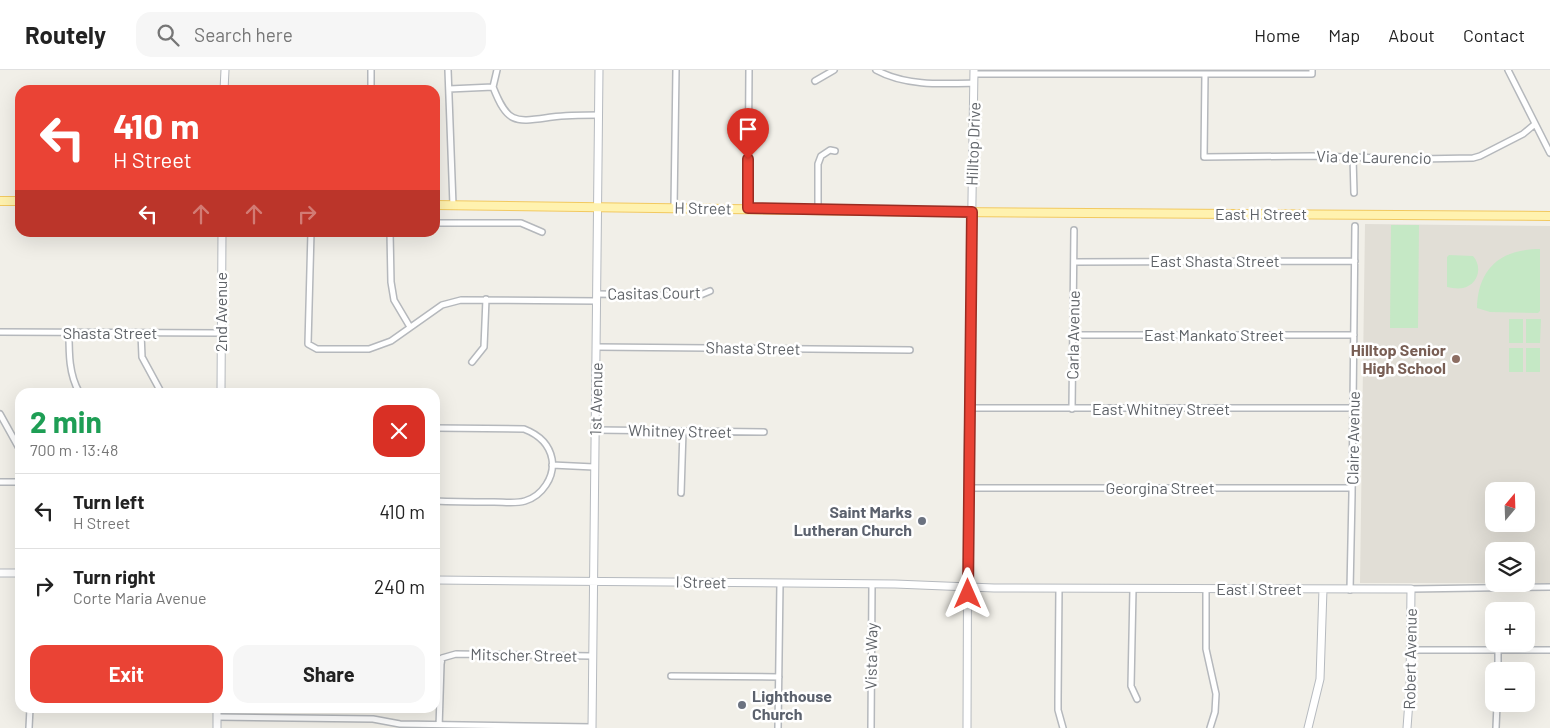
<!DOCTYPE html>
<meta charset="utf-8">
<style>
body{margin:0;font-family:Barlow,sans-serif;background:#f6f6f6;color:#222;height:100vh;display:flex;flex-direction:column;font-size:19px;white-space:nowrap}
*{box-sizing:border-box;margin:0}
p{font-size:16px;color:#767676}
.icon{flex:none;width:28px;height:28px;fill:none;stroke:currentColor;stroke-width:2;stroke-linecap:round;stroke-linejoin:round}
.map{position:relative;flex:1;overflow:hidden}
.panel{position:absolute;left:15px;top:318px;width:425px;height:325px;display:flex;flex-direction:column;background:#fff;border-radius:15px;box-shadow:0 5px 20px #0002}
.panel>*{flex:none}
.banner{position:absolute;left:15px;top:15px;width:425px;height:152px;border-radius:15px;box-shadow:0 5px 20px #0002;background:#ea4335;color:#fff;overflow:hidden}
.needle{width:32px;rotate:19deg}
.fabs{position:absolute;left:1485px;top:412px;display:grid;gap:10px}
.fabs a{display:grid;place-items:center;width:50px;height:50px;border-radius:10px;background:#fff;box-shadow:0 5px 20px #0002;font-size:25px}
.pin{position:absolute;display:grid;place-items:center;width:42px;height:42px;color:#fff;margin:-51px -21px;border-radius:50% 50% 50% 0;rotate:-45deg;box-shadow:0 0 5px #0007}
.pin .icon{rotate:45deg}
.me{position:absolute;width:55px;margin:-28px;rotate:0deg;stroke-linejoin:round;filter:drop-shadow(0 0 4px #0008)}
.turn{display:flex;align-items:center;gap:18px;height:105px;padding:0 15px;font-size:22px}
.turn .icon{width:65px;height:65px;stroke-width:2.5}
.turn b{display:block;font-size:35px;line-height:42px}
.lanes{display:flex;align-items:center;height:48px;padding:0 15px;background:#0003;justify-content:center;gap:25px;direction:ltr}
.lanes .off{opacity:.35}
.round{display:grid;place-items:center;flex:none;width:52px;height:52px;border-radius:15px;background:#f6f6f6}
.overview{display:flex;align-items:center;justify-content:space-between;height:85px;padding:0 15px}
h1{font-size:30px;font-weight:700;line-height:38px;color:#1e9e55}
.primary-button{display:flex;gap:10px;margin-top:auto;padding:10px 15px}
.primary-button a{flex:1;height:58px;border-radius:15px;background:#ea4335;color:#fff;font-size:20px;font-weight:700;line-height:58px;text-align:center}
.primary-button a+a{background:#f6f6f6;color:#222}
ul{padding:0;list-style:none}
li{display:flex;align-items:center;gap:15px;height:75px;padding:0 15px;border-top:1px solid #e0e0e0}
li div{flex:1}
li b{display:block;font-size:19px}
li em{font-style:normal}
header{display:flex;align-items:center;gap:30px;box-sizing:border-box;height:70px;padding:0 25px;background:#fff;border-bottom:1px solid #e0e0e0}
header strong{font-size:24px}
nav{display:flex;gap:28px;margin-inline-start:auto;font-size:18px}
.search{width:350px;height:45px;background:#f6f6f6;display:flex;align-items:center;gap:12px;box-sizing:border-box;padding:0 18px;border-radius:15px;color:#767676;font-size:19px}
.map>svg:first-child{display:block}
.education{fill:#e1ded6;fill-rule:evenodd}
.green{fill:#c5e8c5}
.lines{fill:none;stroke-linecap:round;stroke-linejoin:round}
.street-casing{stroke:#b5b8bc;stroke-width:8}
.secondary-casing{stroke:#b6babf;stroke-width:9}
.primary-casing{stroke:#f2c960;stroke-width:10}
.street{stroke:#fff;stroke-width:5}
.secondary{stroke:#fff;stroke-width:7}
.primary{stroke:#fff2af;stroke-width:8}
.route-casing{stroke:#982c22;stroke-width:12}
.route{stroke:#ea4335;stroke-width:9}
.education-dot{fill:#8d6e63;stroke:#fff;stroke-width:2}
.worship-dot{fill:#6b7280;stroke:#fff;stroke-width:2}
.labels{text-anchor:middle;stroke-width:5;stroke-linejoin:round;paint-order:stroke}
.street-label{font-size:16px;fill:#5f6368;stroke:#fff}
.education-label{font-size:16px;font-weight:bold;fill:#785e54;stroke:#fff;text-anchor:end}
.worship-label{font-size:16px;font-weight:bold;fill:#5b616d;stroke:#fff;text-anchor:end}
</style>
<header>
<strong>Routely</strong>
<div class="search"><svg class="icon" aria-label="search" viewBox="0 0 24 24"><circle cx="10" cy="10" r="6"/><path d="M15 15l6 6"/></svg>Search here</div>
<nav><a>Home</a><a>Map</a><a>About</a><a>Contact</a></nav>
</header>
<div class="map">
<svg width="1550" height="658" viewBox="0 0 1550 658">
<rect width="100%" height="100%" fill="#f1efe8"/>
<path class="education" d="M1365,154L1550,156V513H1526V481H1494V513H1360ZM1494,421H1526V454H1494Z"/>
<path class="green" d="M1391,155H1419L1418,258H1390Z
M1540,179V241L1538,243L1490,242L1477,238C1478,198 1501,179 1540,179Z
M1449,185L1473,186C1483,197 1478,215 1463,218C1458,219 1452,218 1447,217V187Z
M1509,249H1523V273H1509Z
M1526,249H1541L1540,273H1526Z
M1509,278H1523V302H1509Z
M1526,278H1540V302H1526Z"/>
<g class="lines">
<g class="street-casing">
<path id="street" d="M448,0L453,135
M876,0C905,16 942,14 974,13
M1508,0L1550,83
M974,4H1312V0
M1205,4L1204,87L1312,86L1419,89L1473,88L1480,86L1523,64L1535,54
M815,11L834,0
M493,17C508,55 515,52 552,47C568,45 583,45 599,45
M493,17L497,0
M449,19L493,17
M371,20V0
M1353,87L1354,123
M674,137L676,0
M748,138L749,0
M818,139V94L821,86L830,80L835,81
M435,153H521L542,162
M311,162L308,274L317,279H369L391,271L442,235L461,230L597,231
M390,162L391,212L394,230L410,257
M1075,192L1355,191
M598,224L698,226L710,221
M0,262L221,263
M69,263C69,284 69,304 79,322
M141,263L142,287L161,322
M1074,265H1354
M596,277L910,280
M472,292L484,277L486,229
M969,338H1353
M1072,339L1074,160
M0,344L20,380
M435,358L524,359C537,364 549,373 552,389C555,407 542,426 525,431C515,434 504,432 494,432C474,432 455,432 435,431
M596,360L764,362
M552,395L594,397
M0,412H20
M968,418H1352
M681,423L683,361
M1059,518L1058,628V640L1063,658
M1133,519L1131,616L1137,629
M1206,519V579L1216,624L1215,642L1210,658
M1411,519L1550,517
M1350,520L1352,425L1355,156
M1411,580H1550
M1498,601V581
M671,606L779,607
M217,647L373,649L400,654L592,657
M29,658L30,638
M439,658L441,594L442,588L456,584L592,586
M778,658L780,513
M871,658L872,514
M1496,658L1497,634"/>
</g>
<g class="secondary-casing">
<path id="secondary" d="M224,20L225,0
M221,322L222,162
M0,503H20
M435,510L895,514L994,518L1411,519L1410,617L1407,658
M217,658V638
M592,658L599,0
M967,658L968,387L974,0
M1308,658L1320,609L1323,519"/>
</g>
<g class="primary-casing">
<path id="primary" d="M0,131H20
M435,135L952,142L1550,146"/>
</g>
<use href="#street" class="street"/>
<use href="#secondary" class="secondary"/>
<use href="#primary" class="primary"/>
</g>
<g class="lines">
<g class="route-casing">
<path id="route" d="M748,89V138L972,142L968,524"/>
</g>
<use href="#route" class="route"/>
</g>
<circle class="education-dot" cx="1456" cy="289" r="5"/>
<g class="worship-dot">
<circle cx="922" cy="451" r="5"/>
<circle cx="742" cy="635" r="5"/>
</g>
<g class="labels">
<g class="street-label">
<text transform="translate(973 74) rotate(-88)" y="6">Hilltop Drive</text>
<text transform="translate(1374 87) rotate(1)" y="6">Via de Laurencio</text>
<text transform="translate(703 138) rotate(1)" y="6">H Street</text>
<text x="1261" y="150">East H Street</text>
<text x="1215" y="197">East Shasta Street</text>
<text transform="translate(654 223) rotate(-1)" y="6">Casitas Court</text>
<text transform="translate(221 242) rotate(-90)" y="6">2nd Avenue</text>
<text x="110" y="269">Shasta Street</text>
<text transform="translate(1073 265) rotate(-89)" y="6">Carla Avenue</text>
<text x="1214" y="271">East Mankato Street</text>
<text transform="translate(753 278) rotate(1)" y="6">Shasta Street</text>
<text transform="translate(596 329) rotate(-89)" y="6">1st Avenue</text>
<text x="1161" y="345">East Whitney Street</text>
<text transform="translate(680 361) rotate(1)" y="6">Whitney Street</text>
<text transform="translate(1353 368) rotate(-89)" y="6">Claire Avenue</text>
<text x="1160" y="424">Georgina Street</text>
<text transform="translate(701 512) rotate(1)" y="6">I Street</text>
<text x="1259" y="525">East I Street</text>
<text transform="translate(524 585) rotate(1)" y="6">Mitscher Street</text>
<text transform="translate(871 586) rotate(-89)" y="6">Vista Way</text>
<text transform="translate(1410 589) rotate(-89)" y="6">Robert Avenue</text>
</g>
<g class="education-label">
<text x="1446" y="286">Hilltop Senior<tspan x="1446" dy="18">High School</tspan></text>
</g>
<g class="worship-label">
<text x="912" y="448">Saint Marks<tspan x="912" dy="18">Lutheran Church</tspan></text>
<text x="752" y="632" text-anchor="start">Lighthouse<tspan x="752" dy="18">Church</tspan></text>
</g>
</g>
</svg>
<div class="fabs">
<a><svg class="needle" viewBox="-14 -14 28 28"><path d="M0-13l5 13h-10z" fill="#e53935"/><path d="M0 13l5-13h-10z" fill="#767676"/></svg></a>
<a><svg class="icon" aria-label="layers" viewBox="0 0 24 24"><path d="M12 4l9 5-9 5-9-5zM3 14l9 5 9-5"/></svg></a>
<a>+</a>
<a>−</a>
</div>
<div class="pin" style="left:748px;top:89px;background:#d93025"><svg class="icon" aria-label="arrive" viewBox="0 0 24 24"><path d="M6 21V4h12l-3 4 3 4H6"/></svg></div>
<svg class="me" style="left:968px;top:524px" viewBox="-20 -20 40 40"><path d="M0-17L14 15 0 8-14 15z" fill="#ea4335" stroke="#fff" stroke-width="4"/></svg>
<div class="banner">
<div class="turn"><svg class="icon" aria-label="left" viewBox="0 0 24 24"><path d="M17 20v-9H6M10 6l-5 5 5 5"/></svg><div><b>410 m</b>H Street</div></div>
<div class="lanes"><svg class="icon" aria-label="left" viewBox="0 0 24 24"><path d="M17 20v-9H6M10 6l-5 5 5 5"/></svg><svg class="icon off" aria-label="ahead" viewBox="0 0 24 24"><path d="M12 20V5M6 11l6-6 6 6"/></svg><svg class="icon off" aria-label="ahead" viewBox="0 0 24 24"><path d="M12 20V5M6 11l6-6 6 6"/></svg><svg class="icon off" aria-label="right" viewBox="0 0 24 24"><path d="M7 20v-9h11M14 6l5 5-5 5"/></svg></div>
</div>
<section class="panel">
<div class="overview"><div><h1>2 min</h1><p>700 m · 13:48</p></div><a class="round" style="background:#d93025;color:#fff"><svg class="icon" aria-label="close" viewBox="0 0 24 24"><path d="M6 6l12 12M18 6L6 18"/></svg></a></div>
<ul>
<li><svg class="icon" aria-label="left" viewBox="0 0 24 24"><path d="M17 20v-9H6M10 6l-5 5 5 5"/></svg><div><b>Turn left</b><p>H Street</p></div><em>410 m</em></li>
<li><svg class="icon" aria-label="right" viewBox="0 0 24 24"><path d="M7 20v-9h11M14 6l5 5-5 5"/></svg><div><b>Turn right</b><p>Corte Maria Avenue</p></div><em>240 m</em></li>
</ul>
<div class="primary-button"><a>Exit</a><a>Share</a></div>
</section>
</div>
